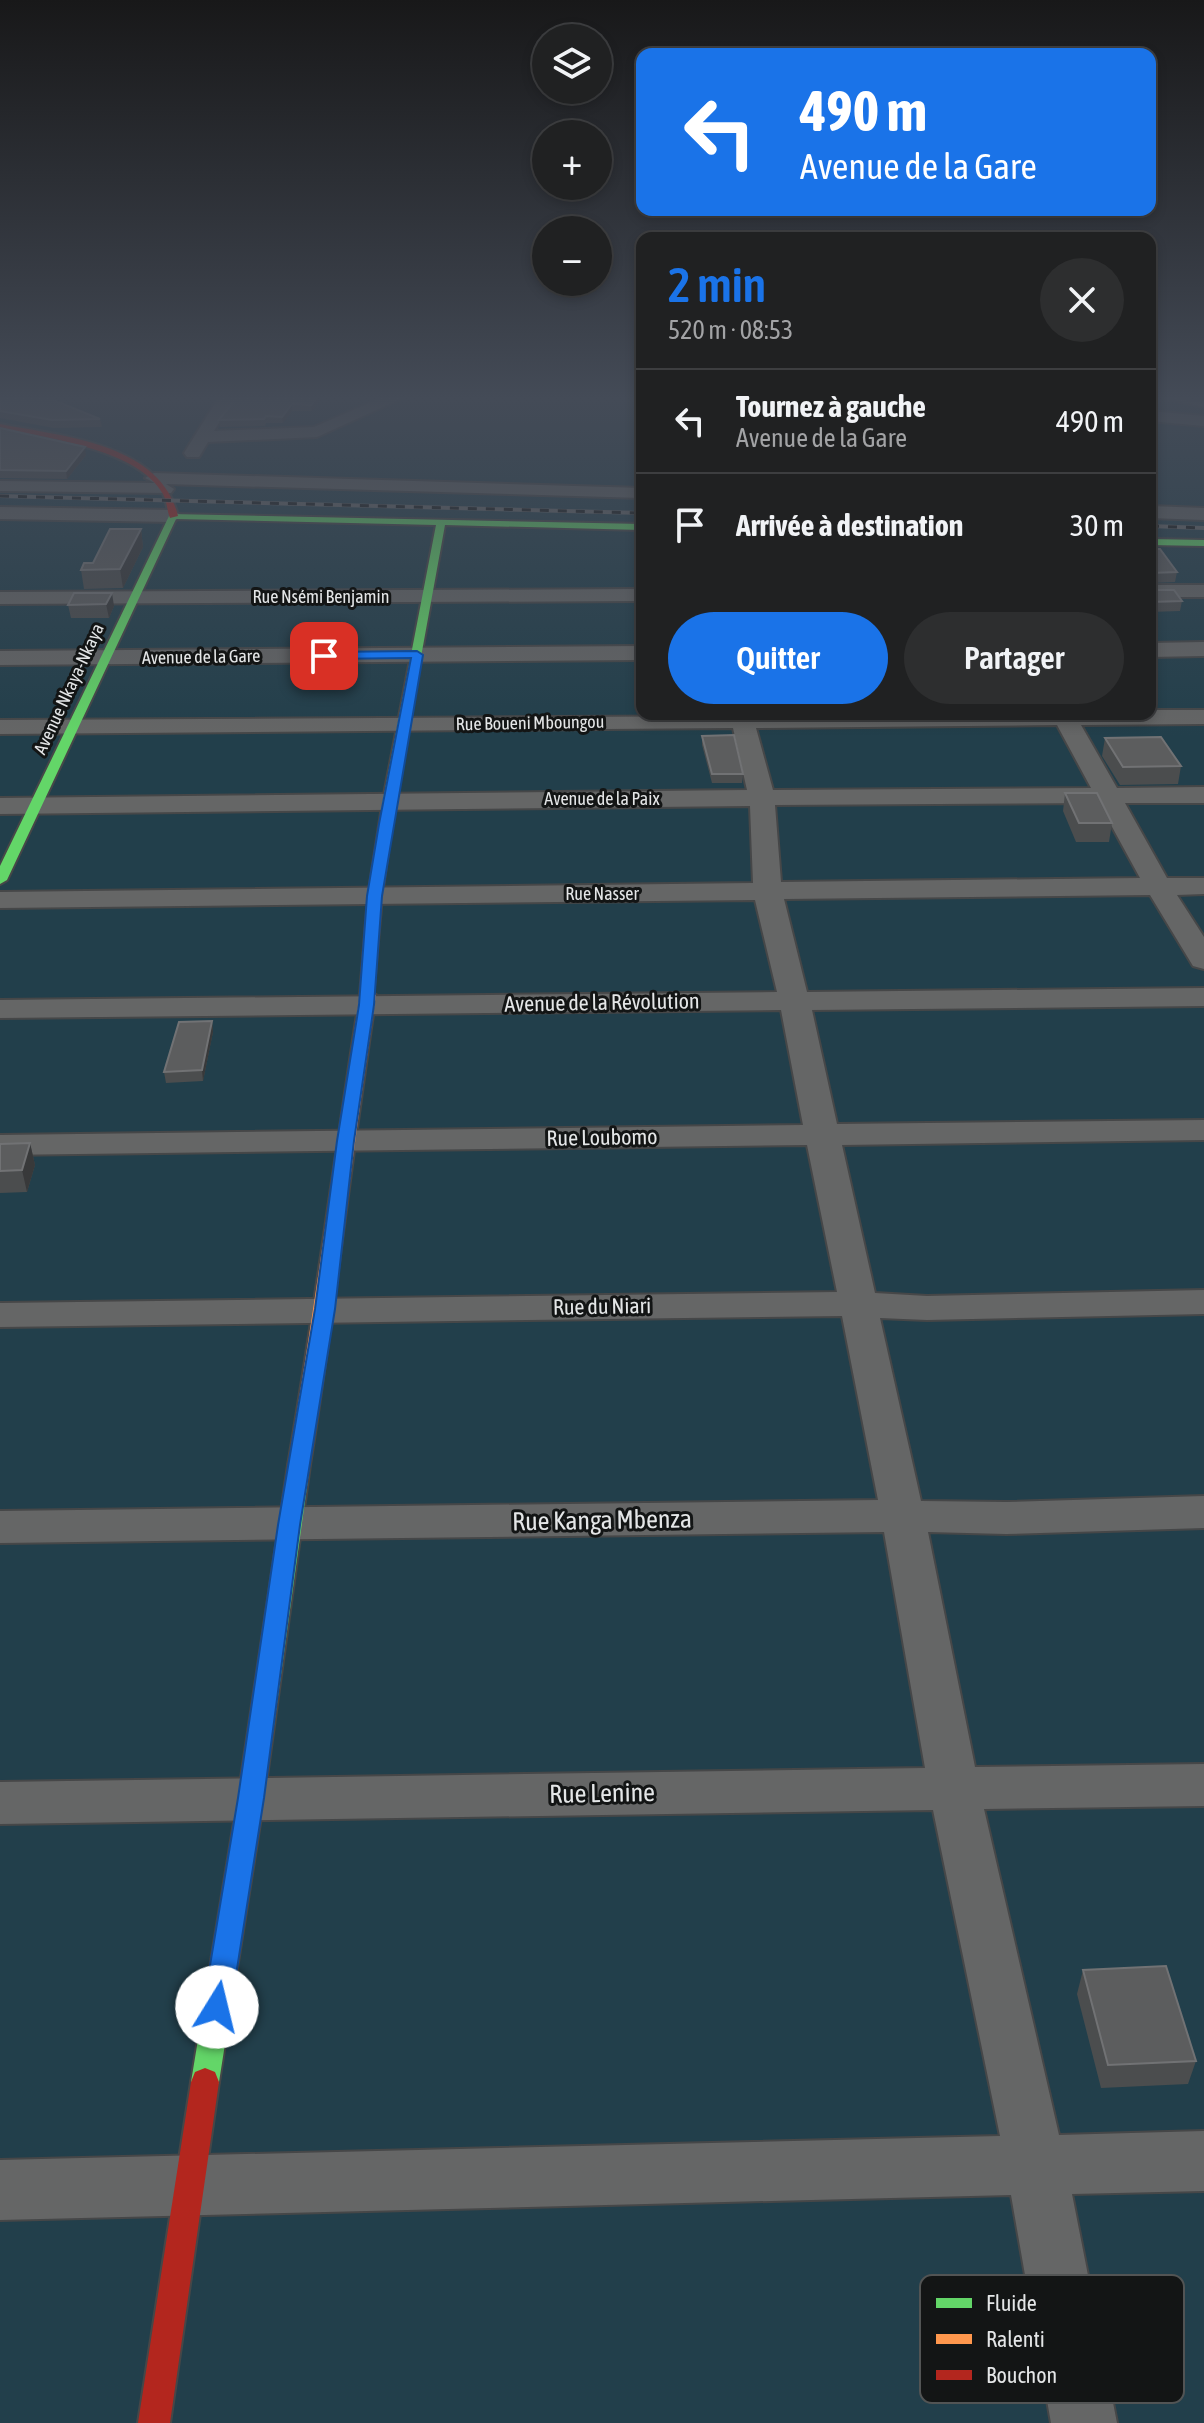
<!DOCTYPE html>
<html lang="fr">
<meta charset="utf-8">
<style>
body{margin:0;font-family:"Asap Condensed",sans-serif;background:#2d2e2f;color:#f1f3f6;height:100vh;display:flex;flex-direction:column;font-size:30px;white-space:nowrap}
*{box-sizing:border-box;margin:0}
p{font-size:26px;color:#a2a3a5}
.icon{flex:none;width:44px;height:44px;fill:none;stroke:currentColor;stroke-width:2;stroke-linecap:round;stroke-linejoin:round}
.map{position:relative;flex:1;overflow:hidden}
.side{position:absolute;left:636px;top:232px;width:520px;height:488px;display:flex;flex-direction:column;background:#202122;border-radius:16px;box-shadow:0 4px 12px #0003,0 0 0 2px #3d3e40}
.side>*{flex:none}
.top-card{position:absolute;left:636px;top:48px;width:520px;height:168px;border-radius:16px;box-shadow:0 4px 12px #0003,0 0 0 2px #3d3e40;background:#1a73e8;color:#fff;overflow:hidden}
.fabs{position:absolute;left:532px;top:24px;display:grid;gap:16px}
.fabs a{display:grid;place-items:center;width:80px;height:80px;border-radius:50%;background:#202122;box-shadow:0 4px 12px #0003,0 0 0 2px #3d3e40;font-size:40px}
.pin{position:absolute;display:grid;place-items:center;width:68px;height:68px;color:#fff;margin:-34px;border-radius:16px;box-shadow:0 4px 12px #0006}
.me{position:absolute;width:88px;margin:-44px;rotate:9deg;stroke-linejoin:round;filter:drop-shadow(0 0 6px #0008)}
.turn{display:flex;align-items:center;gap:28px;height:168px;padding:0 32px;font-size:36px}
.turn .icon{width:104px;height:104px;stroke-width:2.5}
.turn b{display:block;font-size:56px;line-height:68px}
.round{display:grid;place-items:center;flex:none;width:84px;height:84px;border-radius:42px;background:#2d2e2f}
.overview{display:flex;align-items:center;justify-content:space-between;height:136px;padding:0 32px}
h1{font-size:48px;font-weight:600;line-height:60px;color:#1a73e8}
.cta{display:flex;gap:16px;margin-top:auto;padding:16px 32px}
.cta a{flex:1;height:92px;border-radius:48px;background:#1a73e8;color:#fff;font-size:32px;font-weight:600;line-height:92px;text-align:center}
.cta a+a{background:#2d2e2f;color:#f1f3f6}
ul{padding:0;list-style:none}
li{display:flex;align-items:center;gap:24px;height:104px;padding:0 32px;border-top:2px solid #3d3e40}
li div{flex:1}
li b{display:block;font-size:30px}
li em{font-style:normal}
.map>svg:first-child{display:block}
.green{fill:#223f4b}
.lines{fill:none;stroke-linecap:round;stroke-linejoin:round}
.lane-casing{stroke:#464748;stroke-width:4}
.street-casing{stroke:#464748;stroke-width:4}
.fast-casing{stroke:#464748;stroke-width:4}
.slow-casing{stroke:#464748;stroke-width:4}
.jam-casing{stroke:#464748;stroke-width:4}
.lane{fill:#656666;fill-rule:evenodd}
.street{fill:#656666;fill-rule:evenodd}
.fast{fill:#63d668;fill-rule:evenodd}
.slow{fill:#ff974d;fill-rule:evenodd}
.jam{fill:#b3261e;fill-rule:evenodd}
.rail-casing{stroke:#696a6b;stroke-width:4}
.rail{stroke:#131515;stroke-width:3;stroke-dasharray:9;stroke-linecap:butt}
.wall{fill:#4b4d4e}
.shaded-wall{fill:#38393a}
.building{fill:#5c5d5e;stroke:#717274;stroke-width:2}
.route{fill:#1a73e8;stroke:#114b97;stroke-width:2}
.labels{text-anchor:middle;stroke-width:6;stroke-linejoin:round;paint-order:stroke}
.far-street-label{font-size:18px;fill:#e4e6e7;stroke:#131515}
.street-label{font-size:22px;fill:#e4e6e7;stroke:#131515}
.near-street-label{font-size:26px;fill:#e4e6e7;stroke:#131515}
.key{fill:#131515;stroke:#525454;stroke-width:2}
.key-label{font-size:22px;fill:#e4e6e7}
</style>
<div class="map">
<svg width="1204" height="2423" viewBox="0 0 1204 2423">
<rect width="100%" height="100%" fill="#2b2c2d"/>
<path class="green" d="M0,397H642V714H1150V397H1204V2423H0Z"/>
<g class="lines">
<g class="lane-casing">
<path id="lane" d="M1167,397L1204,403V407L1168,399Z"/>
</g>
<g class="street-casing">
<path id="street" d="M219,397H235L214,431L314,427L383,397H405L317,437L208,442L199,457H187L184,453Z
M1150,411L1204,416V426L1150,421Z
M154,473L642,488V498L166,484L174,489L171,493L0,491V481L155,483L145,478Z
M1150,506L1204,508V520L1150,518Z
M0,507L173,510L182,516L173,522L0,519Z
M1150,585H1204V597H1150Z
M642,589V601L0,604V592Z
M1204,642V656L1150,657V643Z
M642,646V660L0,665V651Z
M1150,710H1204V724L1081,725L1117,788L1204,787V803H1125L1167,878H1204V894L1177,895L1204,937V969L1193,966L1150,895L784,899L807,992L1204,988V1006L812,1010L837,1124L1204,1120V1140L842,1145L875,1293L927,1296L1204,1290V1314L927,1320L880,1318L921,1501L1006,1502L1204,1496V1528L1006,1534L928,1532L975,1767L1204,1764V1806L984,1809L1059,2135L1204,2131V2191L1072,2194L1117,2423H1051L1011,2195L0,2220V2160L1000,2136L933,1810L0,1824V1782L925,1768L884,1532L0,1543V1511L878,1500L842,1316L0,1327V1303L837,1292L807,1145L0,1155V1135L803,1125L781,1010L0,1018V1000L777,992L755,900L0,908V892L753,883L750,806L0,814V798L747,790L733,728L0,734V720L1150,714ZM1057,725L1091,788L773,790L756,728ZM1099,803L1140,878L781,882L775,805Z"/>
</g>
<g class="fast-casing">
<path id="fast" d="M170,514L642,524V530L445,525L395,800L382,896L373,998L368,1000L360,995L368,896L383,800L436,525L176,519L7,880L0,884V866Z
M1150,539L1204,540V546L1150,545Z
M299,1458L306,1460L310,1465L264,1798L219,2082L215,2092L205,2096L195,2092L191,2082L238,1798L288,1465L292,1460Z"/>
</g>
<g class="slow-casing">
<path id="slow" d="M368,990L376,995C352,1152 335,1309 310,1465L306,1470H292L288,1465C315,1309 335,1152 360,995Z"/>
</g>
<g class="jam-casing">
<path id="jam" d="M0,424C61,436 161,443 178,516L170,518C167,511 167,501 163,494C138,449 46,438 0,428Z
M205,2068L215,2072L219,2082L170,2423H138L191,2082L195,2072Z"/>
</g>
<use href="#lane" class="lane"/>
<use href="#street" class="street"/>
<use href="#fast" class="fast"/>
<use href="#slow" class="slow"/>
<use href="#jam" class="jam"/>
<g class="rail-casing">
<path id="rail" d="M0,496L642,513
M1150,526L1204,528"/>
</g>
<use href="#rail" class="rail"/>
</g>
<path class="wall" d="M0,397L100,419L102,427L54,428L0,418Z
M322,397L312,411H292L283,423H266L265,426L220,427L219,420Z
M0,428L86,455L67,479L0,478Z
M141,529L143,547L123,588L84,589L81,570L93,563Z
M1150,549L1177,572L1175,582L1150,583Z
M1150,588L1182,601L1180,611L1150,612Z
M74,593L114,606L109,618H71L68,605Z
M702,736L743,774L742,783H712L702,745Z
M1105,738L1181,766L1178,784L1120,785L1102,756Z
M1065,793L1112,823L1109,842H1076L1063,811Z
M212,1021L213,1032L203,1081L166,1083L164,1072Z
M30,1143L35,1165L27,1192L0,1193V1144Z
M1083,1970L1196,2061L1188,2084L1101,2088L1077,1994Z"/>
<path class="shaded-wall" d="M317,397H322L312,411L311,405Z
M292,404V411L283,423L282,417Z
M85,447L86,455L67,479L66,471Z
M141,529L143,547L123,588L120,569Z
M112,593L114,606L109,618L106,604Z
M212,1021L213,1032L203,1081L202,1070Z
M30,1143L35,1165L27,1192L22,1170Z"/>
<path class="building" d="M0,397H46L100,419L52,420L0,411Z
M237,397H317L311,405L292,404L282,417L266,416L264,419L219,420Z
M0,428L85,447L66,471L0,470Z
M110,529H141L120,569L81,570L84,563H93Z
M1150,549H1160L1177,572L1150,573Z
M1150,588L1152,590H1174L1182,601L1150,602Z
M74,593H112L106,604L68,605Z
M734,735L743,774H712L702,736Z
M1161,737L1181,766L1123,767L1105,738Z
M1065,793H1097L1112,823H1079Z
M212,1021L202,1070L164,1072L179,1022Z
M30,1143L22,1170L0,1171V1144Z
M1166,1966L1196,2061L1108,2065L1083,1970Z"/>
<linearGradient id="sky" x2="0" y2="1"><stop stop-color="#181819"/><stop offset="0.54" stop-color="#444b57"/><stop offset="1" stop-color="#444b57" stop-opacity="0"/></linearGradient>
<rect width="1204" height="737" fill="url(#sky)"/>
<path class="route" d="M417,651L423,655L382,896L374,1005L354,1141L335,1309L300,1525L264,1798L231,2007L227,2016L217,2020L207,2016L203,2007L238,1798L278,1525L315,1309L337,1141L359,1005L367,896L379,824L411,658L324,659L318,656L324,652Z"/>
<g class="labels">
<g class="far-street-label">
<text x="321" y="603">Rue Nsémi Benjamin</text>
<text transform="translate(201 657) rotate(-1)" y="6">Avenue de la Gare</text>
<text transform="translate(69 689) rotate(-65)" y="6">Avenue Nkaya-Nkaya</text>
<text transform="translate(530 723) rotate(-1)" y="6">Rue Boueni Mboungou</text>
<text x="602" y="805">Avenue de la Paix</text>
<text x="602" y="900">Rue Nasser</text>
</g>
<g class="street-label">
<text transform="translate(602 1002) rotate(-1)" y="8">Avenue de la Révolution</text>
<text transform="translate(602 1137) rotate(-1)" y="8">Rue Loubomo</text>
<text transform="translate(602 1306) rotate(-1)" y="8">Rue du Niari</text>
</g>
<g class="near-street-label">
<text transform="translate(602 1520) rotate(-1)" y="9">Rue Kanga Mbenza</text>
<text transform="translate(602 1793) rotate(-1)" y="9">Rue Lenine</text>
</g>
</g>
<rect x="920" y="2275" width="264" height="128" rx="12" class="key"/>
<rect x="936" y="2298" width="36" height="10" fill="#63d668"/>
<rect x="936" y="2334" width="36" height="10" fill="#ff974d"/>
<rect x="936" y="2370" width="36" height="10" fill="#b3261e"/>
<g class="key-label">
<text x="986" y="2311">Fluide</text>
<text x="986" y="2347">Ralenti</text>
<text x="986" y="2383">Bouchon</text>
</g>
</svg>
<div class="fabs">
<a><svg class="icon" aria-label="layers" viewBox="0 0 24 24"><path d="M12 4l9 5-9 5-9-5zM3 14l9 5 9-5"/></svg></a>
<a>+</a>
<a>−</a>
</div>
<div class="pin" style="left:324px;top:656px;background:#d93025"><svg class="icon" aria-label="arrive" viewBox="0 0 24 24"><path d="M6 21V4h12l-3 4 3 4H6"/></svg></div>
<svg class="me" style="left:217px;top:2007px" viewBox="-20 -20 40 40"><circle r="19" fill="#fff"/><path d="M0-13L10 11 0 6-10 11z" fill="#1a73e8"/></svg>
<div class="top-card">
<div class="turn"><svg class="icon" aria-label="left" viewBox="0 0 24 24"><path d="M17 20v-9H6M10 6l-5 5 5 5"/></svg><div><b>490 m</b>Avenue de la Gare</div></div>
</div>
<section class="side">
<div class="overview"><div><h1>2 min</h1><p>520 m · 08:53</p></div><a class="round"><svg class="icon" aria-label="close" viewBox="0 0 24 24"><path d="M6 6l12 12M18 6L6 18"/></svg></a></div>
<ul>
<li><svg class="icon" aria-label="left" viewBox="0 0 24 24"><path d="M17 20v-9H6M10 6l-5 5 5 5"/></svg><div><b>Tournez à gauche</b><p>Avenue de la Gare</p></div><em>490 m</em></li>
<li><svg class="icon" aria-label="arrive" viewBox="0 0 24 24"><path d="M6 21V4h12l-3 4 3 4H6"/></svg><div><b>Arrivée à destination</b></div><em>30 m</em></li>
</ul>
<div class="cta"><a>Quitter</a><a>Partager</a></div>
</section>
</div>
